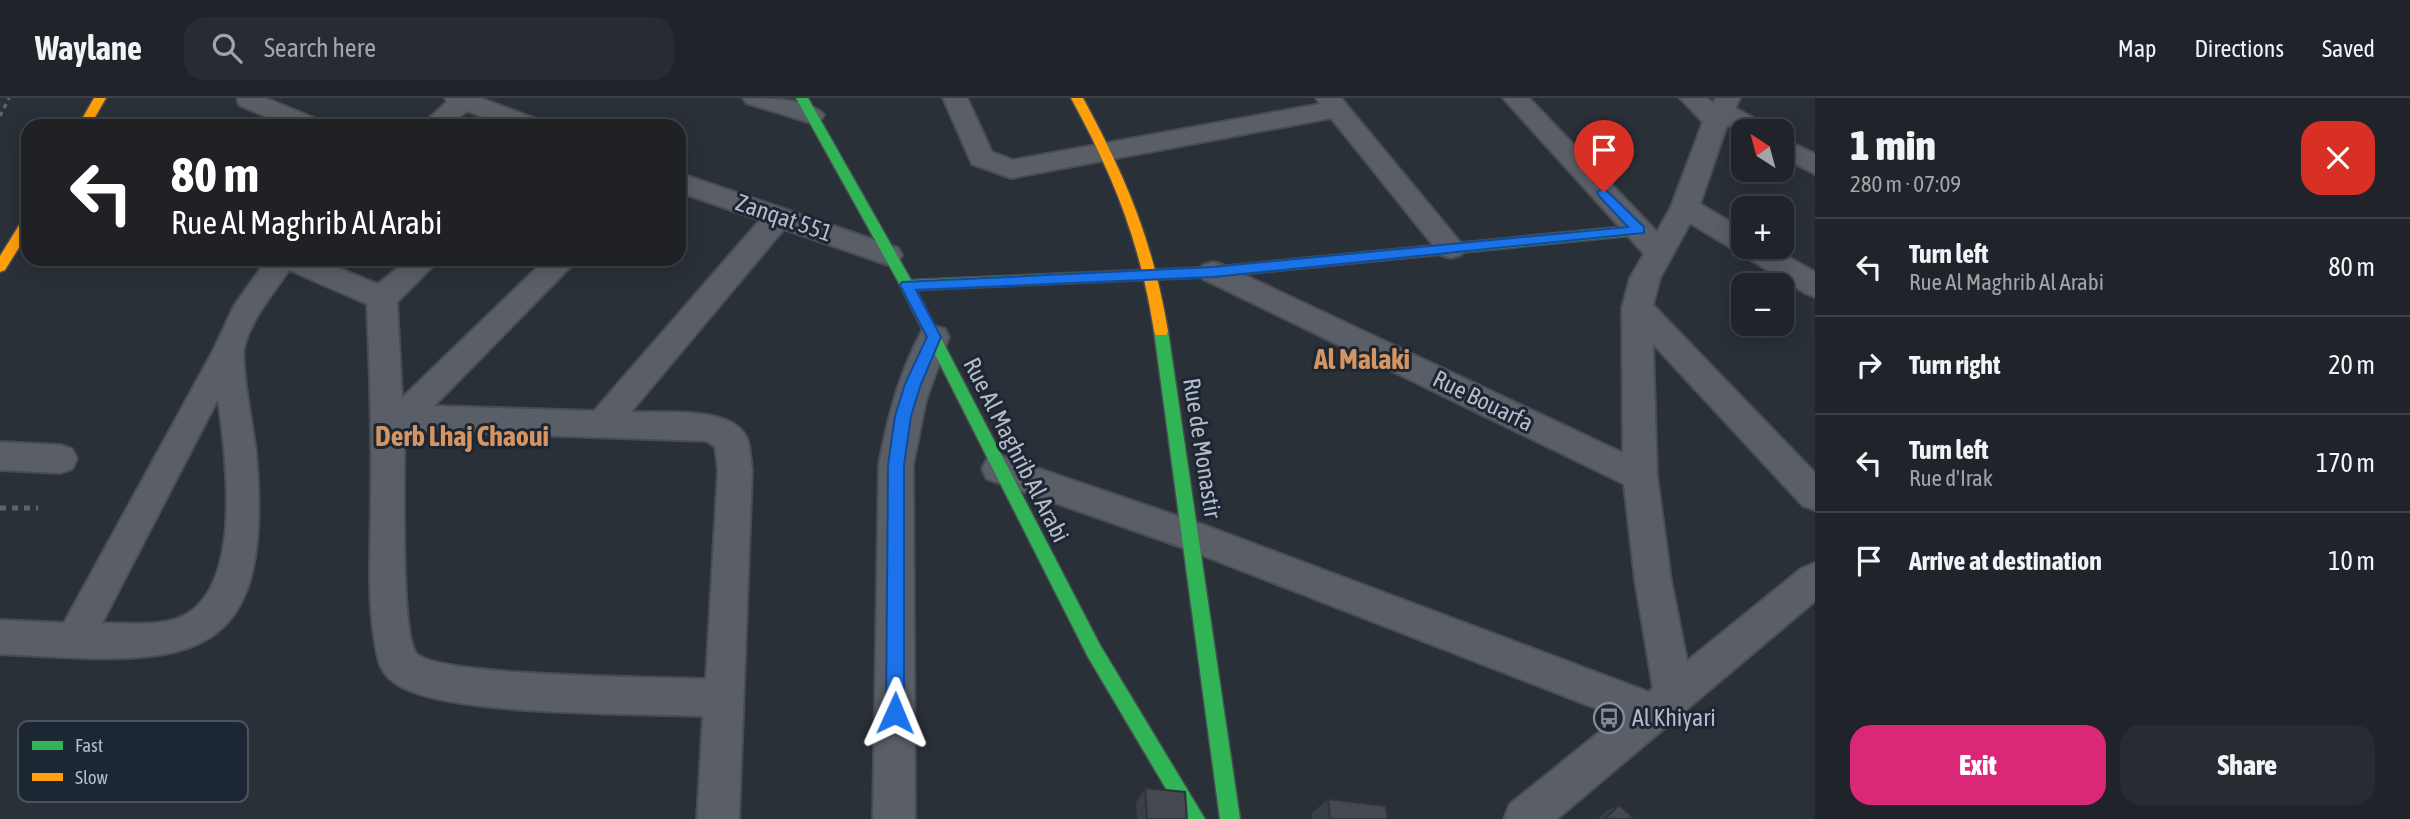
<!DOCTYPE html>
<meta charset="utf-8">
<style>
body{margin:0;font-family:"Asap Condensed",sans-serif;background:#282c32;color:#f1f3f6;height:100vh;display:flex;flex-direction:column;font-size:26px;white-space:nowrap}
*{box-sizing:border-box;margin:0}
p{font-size:23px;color:#a2a4a8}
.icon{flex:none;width:38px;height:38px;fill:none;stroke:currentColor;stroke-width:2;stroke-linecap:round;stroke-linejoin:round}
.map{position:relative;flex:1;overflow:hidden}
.details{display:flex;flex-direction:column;background:#20242a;width:595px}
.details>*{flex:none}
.banner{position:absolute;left:21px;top:21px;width:665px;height:147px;border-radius:21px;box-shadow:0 4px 18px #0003,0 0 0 2px #3d4147;background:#202124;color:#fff;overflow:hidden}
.needle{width:46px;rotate:324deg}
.fabs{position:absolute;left:1731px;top:21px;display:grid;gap:14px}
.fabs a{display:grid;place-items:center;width:63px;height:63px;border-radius:14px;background:#20242a;box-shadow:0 4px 18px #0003,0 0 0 2px #3d4147;font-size:35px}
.pin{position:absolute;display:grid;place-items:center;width:60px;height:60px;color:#fff;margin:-72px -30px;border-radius:50% 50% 50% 0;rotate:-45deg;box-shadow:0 0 7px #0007}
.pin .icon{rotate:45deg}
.me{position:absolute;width:77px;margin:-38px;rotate:1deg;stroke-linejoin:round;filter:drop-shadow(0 0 5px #0008)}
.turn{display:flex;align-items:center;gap:24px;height:147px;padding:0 35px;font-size:32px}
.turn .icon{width:91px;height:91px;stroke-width:2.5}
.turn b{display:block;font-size:49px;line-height:60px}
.round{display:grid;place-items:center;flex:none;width:74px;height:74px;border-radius:21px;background:#282c32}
.headline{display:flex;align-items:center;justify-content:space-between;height:119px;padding:0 35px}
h1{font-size:42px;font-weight:800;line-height:52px}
.action{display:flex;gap:14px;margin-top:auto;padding:14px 35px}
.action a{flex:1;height:80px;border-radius:21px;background:#db2777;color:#fff;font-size:28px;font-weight:800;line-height:80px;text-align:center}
.action a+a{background:#282c32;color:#f1f3f6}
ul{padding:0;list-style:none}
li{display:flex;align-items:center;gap:21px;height:98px;padding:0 35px;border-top:2px solid #3d4147}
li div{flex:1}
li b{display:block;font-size:26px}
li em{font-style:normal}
header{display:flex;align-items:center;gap:42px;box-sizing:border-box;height:98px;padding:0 35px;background:#20242a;border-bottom:2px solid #3d4147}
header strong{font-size:33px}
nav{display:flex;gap:38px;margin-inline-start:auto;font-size:24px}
.search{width:490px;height:63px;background:#282c32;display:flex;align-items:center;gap:18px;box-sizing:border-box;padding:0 24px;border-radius:21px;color:#a2a4a8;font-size:26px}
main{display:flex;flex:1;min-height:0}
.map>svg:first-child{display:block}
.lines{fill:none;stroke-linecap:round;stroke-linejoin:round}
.street-casing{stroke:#484c53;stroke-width:4}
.fast-casing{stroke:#484c53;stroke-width:3}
.slow-casing{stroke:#484c53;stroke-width:3}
.path-far1{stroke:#5d636a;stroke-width:3.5;stroke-dasharray:4.5 4.5;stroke-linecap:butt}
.path{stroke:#5d636a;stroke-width:5;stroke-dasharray:6 6;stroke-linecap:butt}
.street{fill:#5a5e66;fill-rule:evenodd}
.fast{fill:#30b455;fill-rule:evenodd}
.slow{fill:#ff9f0a;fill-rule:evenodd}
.wall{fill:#3a3f45}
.building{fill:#444950;stroke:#303338;stroke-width:2}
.route{fill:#1a73e8;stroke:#114b97;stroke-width:2}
.labels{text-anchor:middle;stroke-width:6;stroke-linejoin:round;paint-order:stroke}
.street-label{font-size:24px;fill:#b4bcc9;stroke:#1d2633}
.poi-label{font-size:24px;fill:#b4bcc9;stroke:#1d2633;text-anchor:start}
.quarter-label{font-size:28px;font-weight:bold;fill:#d59563;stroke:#1d2633}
.key{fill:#1d2633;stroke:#4a5360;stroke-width:2}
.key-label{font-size:19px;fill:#b4bcc9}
</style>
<header>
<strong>Waylane</strong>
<div class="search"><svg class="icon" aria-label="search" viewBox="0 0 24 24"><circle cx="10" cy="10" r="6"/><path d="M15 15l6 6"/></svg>Search here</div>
<nav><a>Map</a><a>Directions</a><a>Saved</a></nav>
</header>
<main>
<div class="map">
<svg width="1815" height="721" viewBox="0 0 1815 721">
<rect width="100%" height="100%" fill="#2a3038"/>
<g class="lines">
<g class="street-casing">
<path id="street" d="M237,0H265L319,22L323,28H288L239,7Z
M445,0H480L539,22L543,28H506L467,13L449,28H420L447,4Z
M743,0C763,0 811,0 824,17L820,23L811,25L746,5Z
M943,0H967L992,54L1013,62L1320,6L1316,0H1341L1465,150L1461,157L1451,160L1441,157L1331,20L1011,80L972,66Z
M1503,0H1529L1657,134L1671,109L1703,24L1680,0H1707L1713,5L1716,0H1740L1735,10L1766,27L1770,33H1743V36L1727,27L1700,106L1743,131V149H1771L1815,174V199L1805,195L1690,125L1660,180L1653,207L1815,375V412L1803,408L1653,246L1657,378L1671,482L1687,563L1802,470L1815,465V503L1557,721H1504L1510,706L1618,619L1181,449L987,381L982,371L987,361L999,357L1204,427L1649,594L1653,590L1635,482L1624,386L1203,181L1199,174L1203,167L1213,164L1223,167L1623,355L1622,210L1630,180L1644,156Z
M1782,40L1815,56V76L1782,59Z
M679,75L898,150L902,157L898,164L888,167L784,131L631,314C661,315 724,309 743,334C751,344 750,360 752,372L739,721H697L703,618C639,615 441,619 395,585C386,579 380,570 378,560C366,509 371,454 371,402C372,336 370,271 367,206L289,172C273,196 251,221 244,250C240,265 254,334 256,355C276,579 182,566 0,556V522L64,525L213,253L234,208L267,161H317L378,186L408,161H440L397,204L402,300L546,161H578L434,308L594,313L760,122L679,94ZM218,301C226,357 244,488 183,518C161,529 126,525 102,525ZM410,333L707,343L715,349L718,372L706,581C663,579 435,579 416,555C400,534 405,373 404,338Z
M934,228L945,231L949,239L926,302L913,367L915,721H873L879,367C887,320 900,273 923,231Z
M0,344L60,347L72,351L77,361L72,371L60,375L0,372Z"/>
</g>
<g class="fast-casing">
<path id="fast" d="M796,0H808L911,182L1213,169L1639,127L1646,132L1639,137L1213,179L916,192L1100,547L1205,721H1184L1088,559L900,187Z
M1161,228L1168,233L1240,721H1220L1154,233Z"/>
</g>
<g class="slow-casing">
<path id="slow" d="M94,0H106L90,28H78Z
M1071,0H1083C1126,79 1153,144 1168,233L1166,237H1156L1154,233C1140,144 1114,79 1071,0Z
M28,119V135L5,172L0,174V158L23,121Z"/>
</g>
<path class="path-far1" d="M0,18L9,0"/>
<path class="path" d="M0,410H38"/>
<use href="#street" class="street"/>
<use href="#fast" class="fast"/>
<use href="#slow" class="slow"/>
</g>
<path class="wall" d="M1145,690L1187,721H1137L1136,705Z
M1328,701L1388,721H1312V715Z
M1619,707L1635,721H1598L1606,713Z"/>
<path class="building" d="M1145,690L1185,694L1187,721H1147Z
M1328,701L1386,708L1388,721H1330Z
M1619,707L1635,721H1605Z"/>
<path class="route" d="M1604,90L1644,129V135L1213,179L916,192L941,239L921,286L911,318L904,367V615L902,621L895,624L888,621L886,615L888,367L895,318L905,286L927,239L900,187L902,184L1213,169L1628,129L1599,98L1597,94Z"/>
<defs>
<g id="bus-ring" transform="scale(1.575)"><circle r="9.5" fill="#1d2633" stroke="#848b96" stroke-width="1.5"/><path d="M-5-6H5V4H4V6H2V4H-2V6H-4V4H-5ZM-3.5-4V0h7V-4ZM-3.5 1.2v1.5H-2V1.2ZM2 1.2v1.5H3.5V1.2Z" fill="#848b96"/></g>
</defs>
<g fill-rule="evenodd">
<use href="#bus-ring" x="1609" y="620"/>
</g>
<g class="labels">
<g class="street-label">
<text transform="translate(784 120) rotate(19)" y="8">Zanqat 551</text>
<text transform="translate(1483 303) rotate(26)" y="8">Rue Bouarfa</text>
<text transform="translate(1202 350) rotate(81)" y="8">Rue de Monastir</text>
<text transform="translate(1016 352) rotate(63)" y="8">Rue Al Maghrib Al Arabi</text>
</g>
<g class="poi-label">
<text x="1632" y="628">Al Khiyari</text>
</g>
<g class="quarter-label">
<text x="1362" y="271">Al Malaki</text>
<text x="462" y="348">Derb Lhaj Chaoui</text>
</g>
</g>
<rect x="18" y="623" width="230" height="81" rx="10" class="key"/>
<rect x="32" y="643" width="31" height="9" fill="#30b455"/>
<rect x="32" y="675" width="31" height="8" fill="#ff9f0a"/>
<g class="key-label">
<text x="75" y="654">Fast</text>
<text x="75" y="686">Slow</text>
</g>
</svg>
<div class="fabs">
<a><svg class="needle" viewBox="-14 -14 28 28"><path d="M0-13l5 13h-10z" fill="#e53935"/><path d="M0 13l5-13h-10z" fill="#a2a4a8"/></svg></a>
<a>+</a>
<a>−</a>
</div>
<div class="pin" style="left:1604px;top:94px;background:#d93025"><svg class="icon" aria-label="arrive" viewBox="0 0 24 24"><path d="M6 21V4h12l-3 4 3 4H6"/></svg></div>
<svg class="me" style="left:895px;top:615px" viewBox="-20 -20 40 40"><path d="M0-17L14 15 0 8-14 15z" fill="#1a73e8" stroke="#fff" stroke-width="4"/></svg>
<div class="banner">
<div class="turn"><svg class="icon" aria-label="left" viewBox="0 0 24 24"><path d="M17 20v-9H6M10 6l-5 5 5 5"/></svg><div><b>80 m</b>Rue Al Maghrib Al Arabi</div></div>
</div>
</div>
<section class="details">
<div class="headline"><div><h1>1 min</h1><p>280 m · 07:09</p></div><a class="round" style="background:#d93025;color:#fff"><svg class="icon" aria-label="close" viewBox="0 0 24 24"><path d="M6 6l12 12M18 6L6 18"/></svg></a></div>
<ul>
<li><svg class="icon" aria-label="left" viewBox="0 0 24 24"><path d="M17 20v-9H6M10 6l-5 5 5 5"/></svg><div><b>Turn left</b><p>Rue Al Maghrib Al Arabi</p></div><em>80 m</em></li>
<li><svg class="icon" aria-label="right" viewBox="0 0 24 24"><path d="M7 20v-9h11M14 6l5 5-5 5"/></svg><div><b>Turn right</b></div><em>20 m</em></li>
<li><svg class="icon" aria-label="left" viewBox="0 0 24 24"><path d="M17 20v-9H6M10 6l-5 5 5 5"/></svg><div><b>Turn left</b><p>Rue d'Irak</p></div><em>170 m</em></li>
<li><svg class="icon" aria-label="arrive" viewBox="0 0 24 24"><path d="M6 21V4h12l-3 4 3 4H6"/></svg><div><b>Arrive at destination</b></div><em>10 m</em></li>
</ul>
<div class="action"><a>Exit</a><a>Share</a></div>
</section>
</main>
